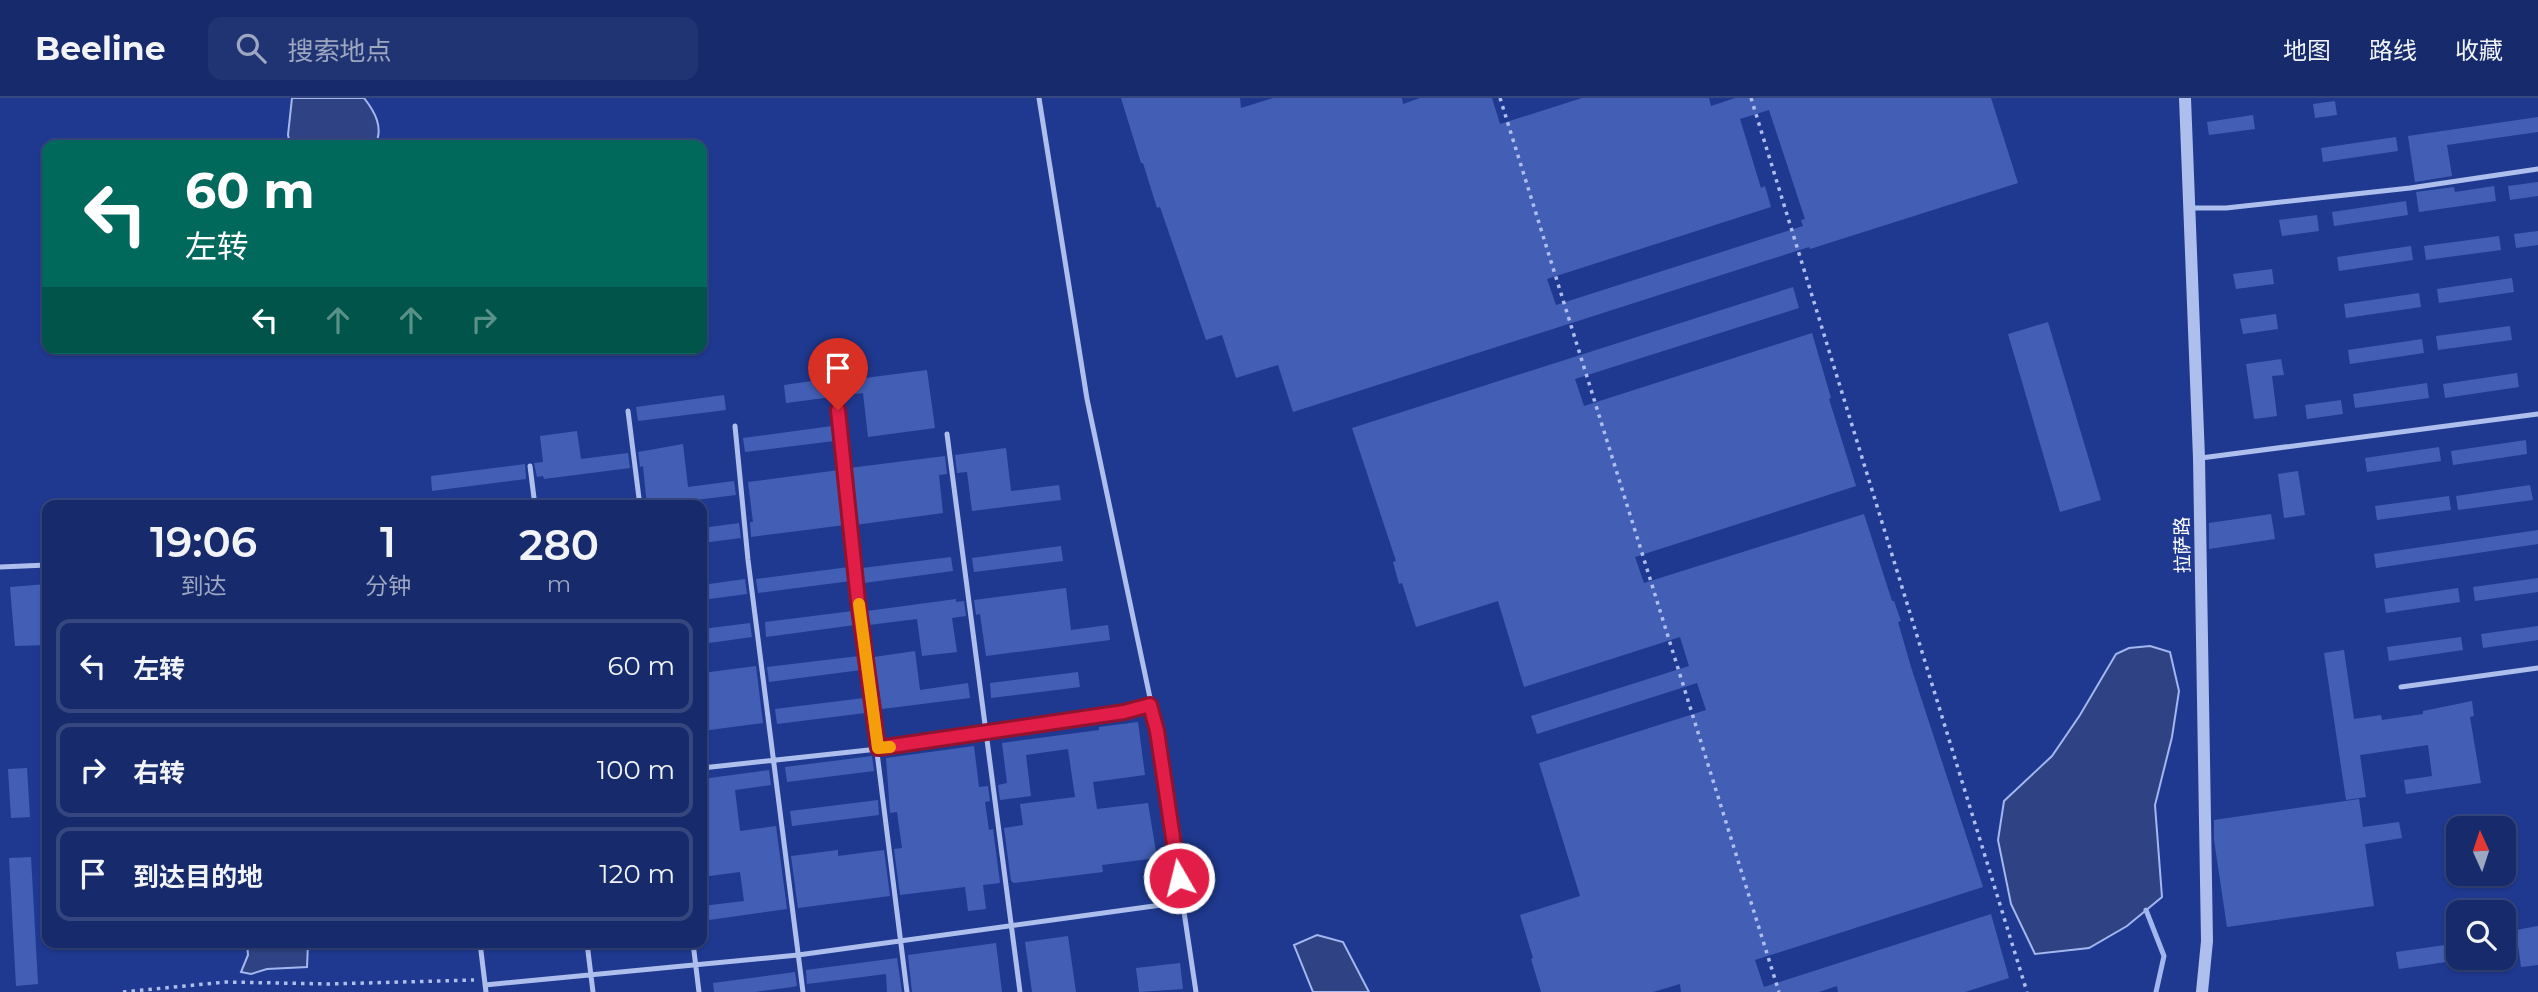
<!DOCTYPE html>
<html lang="zh">
<meta charset="utf-8">
<style>
body{margin:0;font-family:Montserrat,"Noto Sans SC",sans-serif;background:#203372;color:#f1f3f6;height:100vh;display:flex;flex-direction:column;font-size:26px;white-space:nowrap}
*{box-sizing:border-box;margin:0}
p{font-size:23px;color:#9ea7c2}
.icon{flex:none;width:38px;height:38px;fill:none;stroke:currentColor;stroke-width:2;stroke-linecap:round;stroke-linejoin:round}
.map{position:relative;flex:1;overflow:hidden}
.sheet{position:absolute;left:42px;top:402px;width:665px;height:448px;display:flex;flex-direction:column;background:#172b6c;border-radius:14px;box-shadow:0 2px 5px #0004,0 0 0 2px #36477f}
.sheet>*{flex:none}
.banner{position:absolute;left:42px;top:42px;width:665px;height:214px;border-radius:14px;box-shadow:0 2px 5px #0004,0 0 0 2px #36477f;background:#00695c;color:#fff;overflow:hidden}
.needle{width:46px;rotate:357deg}
.tools{position:absolute;left:2446px;top:718px;display:grid;gap:14px}
.tools a{display:grid;place-items:center;width:70px;height:70px;border-radius:14px;background:#172b6c;box-shadow:0 2px 5px #0004,0 0 0 2px #36477f;font-size:35px}
.pin{position:absolute;display:grid;place-items:center;width:60px;height:60px;color:#fff;margin:-72px -30px;border-radius:50% 50% 50% 0;rotate:-45deg;box-shadow:0 0 7px #0007}
.pin .icon{rotate:45deg}
.me{position:absolute;width:77px;margin:-38px;rotate:352deg;stroke-linejoin:round;filter:drop-shadow(0 0 5px #0008)}
.turn{display:flex;align-items:center;gap:24px;height:147px;padding:0 28px;font-size:32px}
.turn .icon{width:91px;height:91px;stroke-width:2.5}
.turn b{display:block;font-size:49px;line-height:60px}
.lanes{display:flex;align-items:center;height:66px;padding:0 28px;background:#0003;justify-content:center;gap:35px;direction:ltr}
.lanes .off{opacity:.35}
.eta{display:flex;justify-content:space-evenly;align-items:center;height:119px;text-align:center}
.eta b{font-size:42px;font-weight:600;line-height:49px}
ul{padding:0;list-style:none}
li{display:flex;align-items:center;gap:21px;height:94px;margin:0 14px 10px;padding:0 14px;border:4px solid #36477f;border-radius:14px}
li div{flex:1}
li b{display:block;font-size:26px}
li em{font-style:normal}
header{display:flex;align-items:center;gap:42px;box-sizing:border-box;height:98px;padding:0 35px;background:#172b6c;border-bottom:2px solid #36477f}
header strong{font-size:33px}
nav{display:flex;gap:38px;margin-inline-start:auto;font-size:24px}
.search{width:490px;height:63px;background:#203372;display:flex;align-items:center;gap:18px;box-sizing:border-box;padding:0 24px;border-radius:14px;color:#9ea7c2;font-size:26px}
.map>svg:first-child{display:block}
.water{fill:#2f4384;stroke:#a2b6ef;stroke-width:2}
.lines{fill:none;stroke-linecap:round;stroke-linejoin:round}
.stream{stroke:#a2b6ef;stroke-width:5}
.building{fill:#435fb5;fill-rule:evenodd}
.path{stroke:#aebeed;stroke-width:3.5;stroke-dasharray:3.5 5;stroke-linecap:butt}
.service{stroke:#aebeed;stroke-width:5}
.tertiary{stroke:#aebeed;stroke-width:12}
.route-casing{stroke:#92132f;stroke-width:18}
.route{stroke:#e11d48;stroke-width:12}
.slow{stroke:#f59e0b;stroke-width:12}
.labels{text-anchor:middle;stroke-width:5;stroke-linejoin:round;paint-order:stroke}
.street-label{font-size:19px;fill:#fff;stroke:#1f3990}
</style>
<header>
<strong>Beeline</strong>
<div class="search"><svg class="icon" aria-label="search" viewBox="0 0 24 24"><circle cx="10" cy="10" r="6"/><path d="M15 15l6 6"/></svg>搜索地点</div>
<nav><a>地图</a><a>路线</a><a>收藏</a></nav>
</header>
<div class="map">
<svg width="2538" height="894" viewBox="0 0 2538 894">
<rect width="100%" height="100%" fill="#1f3990"/>
<path class="water" d="M292,0H364C375,14 384,30 375,47H290L288,37Z
M2150,548L2170,554L2179,593L2172,639L2155,707L2162,799L2127,828L2089,850L2035,856L2011,806L1998,742L2004,703L2052,658L2080,617L2116,556L2129,550Z
M1317,837L1343,844L1369,894H1313L1294,847Z
M247,845H308L307,869L267,871L251,876L241,874L248,857Z"/>
<g class="lines">
<path class="stream" d="M2146,812L2164,858L2156,894"/>
</g>
<path class="building" d="M1121,0H1240L1241,10L1273,0H1402L1403,6L1420,0H1492L1500,26L1582,0H1709L1711,8L1735,0H1991L2018,85L1810,151L1809,149L1293,314L1278,267L1236,280L1222,237L1206,242L1160,109L1157,110L1143,65H1141ZM1769,12L1805,121L1801,122L1803,128L1556,207L1547,181L1771,109L1765,88L1761,90L1740,21Z
M2335,3L2337,17L2315,20L2313,6Z
M2253,17L2255,31L2209,37L2207,24Z
M2538,19V34L2447,47L2452,78L2415,84L2408,38Z
M2396,39L2398,53L2323,64L2321,50Z
M2538,84V98L2510,102L2508,88Z
M2494,88L2496,103L2419,114L2416,94L2454,89L2455,94Z
M2406,103L2408,117L2334,128L2332,114Z
M2317,117L2319,133L2282,138L2279,122Z
M2538,133V147L2516,150L2514,136Z
M2499,138L2501,152L2426,162L2424,148Z
M2411,148L2413,162L2339,173L2337,159Z
M2272,171L2274,186L2236,191L2233,176Z
M2512,180L2514,194L2439,205L2437,191Z
M1793,189L1799,210L1575,281L1584,308L1812,235L1831,300L1829,301L1856,388L1635,459L1644,485L1864,416L1892,503H1894L1901,523L1898,524L1911,569L1983,789L1755,862L1764,889L1991,816L2009,880L1965,894H1838L1837,888L1819,894H1681L1680,886L1653,894H1541L1531,861L1533,860L1520,817L1580,798L1539,665L1706,612L1697,585L1537,636L1531,618L1689,568L1680,539L1524,589L1498,503L1416,529L1402,485L1399,486L1393,464L1396,463L1352,330Z
M2419,195L2421,209L2346,220L2344,206Z
M2276,216L2278,231L2243,236L2240,221Z
M2048,224L2101,402L2060,414L2008,236Z
M2510,228L2512,242L2438,252L2436,238Z
M2422,241L2424,255L2350,266L2348,252Z
M2281,261L2284,277L2272,278L2277,318L2254,321L2246,266Z
M927,272L935,330L868,339L863,295L786,305L784,287L826,281V285Z
M2517,275L2519,289L2445,300L2443,286Z
M2427,285L2429,300L2355,310L2353,296Z
M724,297L726,312L638,323L636,309Z
M2341,302L2343,316L2307,321L2305,307Z
M832,328L834,343L745,354L743,340Z
M577,333L581,361L628,355L630,370L544,381L543,378L537,379L534,365L543,364L540,338Z
M2526,342L2527,356L2453,367L2451,353Z
M683,346L688,389L734,383L736,397L647,408L643,368L640,369L638,354Z
M2439,349L2441,363L2367,374L2365,360Z
M1006,350L1011,393L1059,387L1061,402L972,413L967,374L957,375L955,357Z
M945,358L947,376L939,377L943,415L855,427L849,370Z
M525,366L526,381L432,393L431,378Z
M839,372L845,427L751,439L750,424H753L748,384Z
M2298,373L2305,417L2284,420L2278,376Z
M2530,387L2533,402L2458,412L2456,398Z
M2449,398L2451,412L2377,422L2375,408Z
M2271,416L2275,441L2209,451V425Z
M739,425L741,440L702,445V430Z
M2538,432V446L2376,470L2374,456Z
M1061,448L1063,463L974,474L972,460Z
M951,459L953,473L864,485L862,470Z
M849,469L851,483L758,495L756,481Z
M2538,480V494L2475,503L2473,489Z
M745,481L747,496L702,502V487Z
M47,486V547L15,548L10,489Z
M1066,490L1071,532L1108,527L1110,542L986,558L980,516L976,517L974,502Z
M2458,490L2460,504L2386,515L2384,501Z
M956,501V504L964,503L966,518L952,520L957,554L922,558L917,521L869,527L867,513Z
M853,513L855,527L766,539L765,524Z
M750,525L752,539L702,546V531Z
M2538,528V542L2483,550L2481,536Z
M2461,539L2463,552L2389,563L2387,549Z
M2344,552L2354,621L2381,617L2382,622L2423,616V613L2472,603L2474,618L2470,619L2481,685L2406,696L2404,682L2432,678L2428,647L2360,657L2366,699L2346,702L2324,555Z
M915,553L920,592L968,585L970,600L882,611L874,559Z
M859,558L861,572L769,584L767,569Z
M756,568L763,625L702,633V575Z
M1078,574L1080,589L991,600L990,585Z
M864,600L865,615L777,626L775,611Z
M1138,624L1145,677L1093,684L1097,711L1148,705L1157,760L1102,767L1103,774L1014,785L1011,783L1004,730L1023,727L1020,706L1075,699L1068,651L1026,657L1031,698L1000,702L998,687L1007,685L1002,645L1099,632V629Z
M974,648L979,689L988,688L990,703L985,704L989,732L993,731L1000,785L983,787L986,811L968,813L965,789L900,797L894,751L902,750L897,714L890,715L886,660Z
M872,658L874,673L787,684L785,669Z
M27,670L30,719L11,720L8,671Z
M769,672L771,687L735,692L740,733L776,728L787,811L702,823V808L744,803L740,774L702,779V681Z
M2359,701L2363,729L2399,724L2402,740L2365,746L2374,808L2227,829L2214,742V722Z
M878,702L879,717L792,728L790,713Z
M838,752V758L884,752L890,798L798,810L791,758Z
M31,759L38,886L16,888L9,760Z
M2538,828V867L2521,869L2516,832Z
M1068,838L1076,894H1032L1025,844Z
M996,845L1002,894H912L908,857Z
M2459,845V862L2399,871L2396,854Z
M897,860L902,894H887L886,876L807,886L806,872Z
M1180,865L1183,891L1139,894L1136,870Z
M795,874L797,888L792,889L755,894H714L713,885Z"/>
<g class="lines">
<path class="path" d="M1500,0L1779,894
M1751,0L2027,894
M123,894L226,884L329,886L474,882"/>
<path class="service" d="M1039,0L1087,301L1157,633L1196,894
M2191,110H2226L2410,90L2538,71
M838,312L858,503L907,894
M628,313L640,408
M735,328L748,462L803,894
M947,336L1020,894
M2201,360L2538,316
M530,368L535,408
M0,469L47,467
M2401,589L2538,570
M702,670L878,651L1123,614L1149,607
M480,845L486,894
M587,845L593,894
M693,845L699,894
M485,887L798,857L1183,804"/>
<path class="tertiary" d="M2185,0L2199,360L2207,843L2202,894"/>
</g>
<g class="lines">
<g class="route-casing">
<path id="route" d="M838,312L858,503L878,650L1124,614L1150,607L1157,633L1179,780"/>
</g>
<use href="#route" class="route"/>
<path class="slow" d="M859,506L878,650L890,649"/>
</g>
<g class="labels">
<g class="street-label">
<text transform="translate(2182 447) rotate(-91)" y="7">拉萨路</text>
</g>
</g>
</svg>
<div class="tools">
<a><svg class="needle" viewBox="-14 -14 28 28"><path d="M0-13l5 13h-10z" fill="#e53935"/><path d="M0 13l5-13h-10z" fill="#9ea7c2"/></svg></a>
<a><svg class="icon" aria-label="search" viewBox="0 0 24 24"><circle cx="10" cy="10" r="6"/><path d="M15 15l6 6"/></svg></a>
</div>
<div class="pin" style="left:838px;top:312px;background:#d93025"><svg class="icon" aria-label="arrive" viewBox="0 0 24 24"><path d="M6 21V4h12l-3 4 3 4H6"/></svg></div>
<svg class="me" style="left:1179px;top:780px" viewBox="-20 -20 40 40"><circle r="17" fill="#e11d48" stroke="#fff" stroke-width="3"/><path d="M0-11L8 9 0 5-8 9z" fill="#fff"/></svg>
<div class="banner">
<div class="turn"><svg class="icon" aria-label="left" viewBox="0 0 24 24"><path d="M17 20v-9H6M10 6l-5 5 5 5"/></svg><div><b>60 m</b>左转</div></div>
<div class="lanes"><svg class="icon" aria-label="left" viewBox="0 0 24 24"><path d="M17 20v-9H6M10 6l-5 5 5 5"/></svg><svg class="icon off" aria-label="ahead" viewBox="0 0 24 24"><path d="M12 20V5M6 11l6-6 6 6"/></svg><svg class="icon off" aria-label="ahead" viewBox="0 0 24 24"><path d="M12 20V5M6 11l6-6 6 6"/></svg><svg class="icon off" aria-label="right" viewBox="0 0 24 24"><path d="M7 20v-9h11M14 6l5 5-5 5"/></svg></div>
</div>
<section class="sheet">
<div class="eta">
<div><b>19:06</b><p>到达</p></div>
<div><b>1</b><p>分钟</p></div>
<div><b>280</b><p>m</p></div>
</div>
<ul>
<li><svg class="icon" aria-label="left" viewBox="0 0 24 24"><path d="M17 20v-9H6M10 6l-5 5 5 5"/></svg><div><b>左转</b></div><em>60 m</em></li>
<li><svg class="icon" aria-label="right" viewBox="0 0 24 24"><path d="M7 20v-9h11M14 6l5 5-5 5"/></svg><div><b>右转</b></div><em>100 m</em></li>
<li><svg class="icon" aria-label="arrive" viewBox="0 0 24 24"><path d="M6 21V4h12l-3 4 3 4H6"/></svg><div><b>到达目的地</b></div><em>120 m</em></li>
</ul>
</section>
</div>
